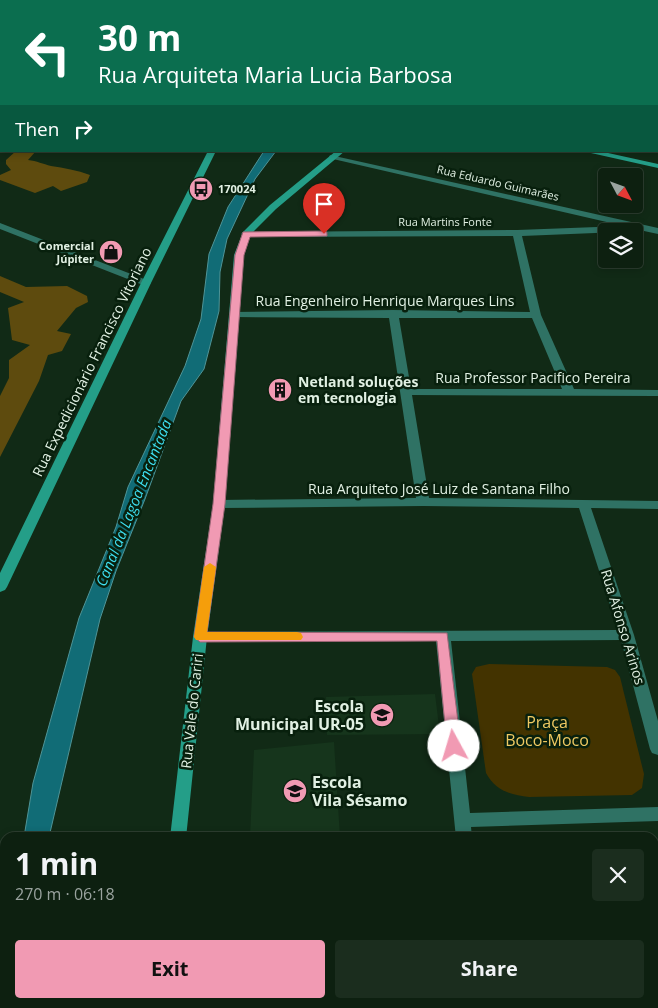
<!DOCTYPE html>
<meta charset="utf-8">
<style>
body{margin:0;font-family:"Open Sans",sans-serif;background:#1b2d1e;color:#f1f3f6;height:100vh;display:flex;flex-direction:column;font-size:19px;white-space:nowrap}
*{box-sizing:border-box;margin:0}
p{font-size:16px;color:#9aa39f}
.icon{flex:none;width:28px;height:28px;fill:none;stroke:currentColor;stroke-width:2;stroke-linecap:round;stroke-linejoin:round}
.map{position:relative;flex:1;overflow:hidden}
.panel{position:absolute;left:0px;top:832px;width:659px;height:176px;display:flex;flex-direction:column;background:#0d2010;border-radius:15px 15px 0 0;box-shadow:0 2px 8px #0003,0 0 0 1px #2d3e30}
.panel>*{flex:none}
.hud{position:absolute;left:0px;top:0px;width:659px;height:152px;box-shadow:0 2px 8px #0003,0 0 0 1px #2d3e30;background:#0b6e4f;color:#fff;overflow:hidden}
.needle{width:32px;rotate:131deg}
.fabs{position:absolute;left:598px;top:168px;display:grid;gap:10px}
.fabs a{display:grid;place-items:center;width:45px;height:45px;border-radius:5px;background:#0d2010;box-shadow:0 2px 8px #0003,0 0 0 1px #2d3e30;font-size:25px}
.pin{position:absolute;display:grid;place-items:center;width:42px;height:42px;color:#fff;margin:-51px -21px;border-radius:50% 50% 50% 0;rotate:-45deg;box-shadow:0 0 5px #0007}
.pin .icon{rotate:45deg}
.me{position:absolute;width:55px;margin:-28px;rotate:354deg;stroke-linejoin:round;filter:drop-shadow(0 0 4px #0008)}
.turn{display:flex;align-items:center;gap:18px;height:105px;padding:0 15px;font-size:22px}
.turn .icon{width:65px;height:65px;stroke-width:2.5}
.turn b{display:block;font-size:35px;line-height:42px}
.then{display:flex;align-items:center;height:48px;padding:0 15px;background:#0003;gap:10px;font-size:19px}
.round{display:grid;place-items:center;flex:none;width:52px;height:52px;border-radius:5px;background:#1b2d1e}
.overview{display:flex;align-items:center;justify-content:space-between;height:85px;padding:0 15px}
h1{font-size:30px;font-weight:700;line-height:38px}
.action{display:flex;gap:10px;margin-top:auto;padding:10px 15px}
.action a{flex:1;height:58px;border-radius:5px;background:#f19ab3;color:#111;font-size:20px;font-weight:700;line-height:58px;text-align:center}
.action a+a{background:#1b2d1e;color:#f1f3f6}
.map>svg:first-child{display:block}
.built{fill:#16351c}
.green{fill:#433300}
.forest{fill:#5e4b0e}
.water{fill:#116c76;stroke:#4f9497}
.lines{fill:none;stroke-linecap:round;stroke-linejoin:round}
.street{fill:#2f7264;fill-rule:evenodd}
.secondary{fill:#249e88;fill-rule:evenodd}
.route{fill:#f19ab3;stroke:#9d6474}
.slow{fill:#f59e0b}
.labels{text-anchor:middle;stroke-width:5;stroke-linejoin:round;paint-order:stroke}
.far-street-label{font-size:11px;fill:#e1f0e3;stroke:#08200d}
.far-poi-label{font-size:11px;font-weight:bold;fill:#e1f0e3;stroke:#08200d;text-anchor:start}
.street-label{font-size:14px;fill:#e1f0e3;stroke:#08200d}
.poi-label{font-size:14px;font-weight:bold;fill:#e1f0e3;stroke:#08200d;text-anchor:start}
.water-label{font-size:15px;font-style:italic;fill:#3edef0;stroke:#08200d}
.near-poi-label{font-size:16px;font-weight:bold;fill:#e1f0e3;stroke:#08200d;text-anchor:end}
.near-park-label{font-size:16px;fill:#efc962;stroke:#08200d}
</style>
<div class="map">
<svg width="658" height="1008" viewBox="0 0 658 1008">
<rect width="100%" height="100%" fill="#112a16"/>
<path class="built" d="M435,694L440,734L327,735L326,697Z
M334,742L340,837H250L254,750Z"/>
<path class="green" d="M489,664L607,667L615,670L620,677L644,774L642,788L632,795L529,797C510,795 495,790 486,773L472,674L476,667Z"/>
<path class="forest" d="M16,151H36L28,160C37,161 43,164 51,166C64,168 77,170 90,175L87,182L61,191L53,186L35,193L0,180V175L11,170L6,164V160Z
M0,276L26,287L67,286L87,296L88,302L76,308L57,331L71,334L62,351L48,355L39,381L0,457V396L9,378V360L30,345L12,340L8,308L24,302L0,292Z"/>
<path class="water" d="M264,151H276L255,179L227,239L220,272L219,311L204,369L181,401L145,499L116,571L100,619L49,837H24L33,783L79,618L116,527L128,487L185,366L201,319L209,254L228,207Z
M5,955V1004H20V1008H0V983Z"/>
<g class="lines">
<path class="street" d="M249,0H255V1H249Z
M0,118H1V122H0Z
M330,155L658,228V234L644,231L522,236L541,315L574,389L658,390V396L412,395L429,498L658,501V509L591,508L634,635L658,721V755L652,753L650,749L621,640L451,641L470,813L658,807V821L471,827L472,838H456L436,641L200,642L195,641L193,637L195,633L200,632L618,630L579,508L423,506L219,508L213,504L219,500L416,498L389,318L234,317L229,314L230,312L393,310L530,312L513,236L246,237L241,234L243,232L517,230L624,226L333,159L329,157ZM399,318H532L562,389H411Z
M0,223L149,281L151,283L149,285H143L0,229Z
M472,1004H490V1008H472Z"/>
<path class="secondary" d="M208,151H216L151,283L7,587L5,590L0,592V573L141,283Z
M336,151H345L276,209L250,235L244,255L225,504L207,637L186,838H170L193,637L213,504L234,255L243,232L270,205Z
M582,151H599L658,164V168Z
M150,1004H168V1008H150Z"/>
</g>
<path class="route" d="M324,231L327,232V236L250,237L244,255L225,504L207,632L447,633L461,746L459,750H449L447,746L437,641L200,642L194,637L213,504L235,255L243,232Z"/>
<path class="slow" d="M210,563L216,567L207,632H297L301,633L303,637L301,640H196L194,637L204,567Z"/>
<defs>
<g id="bus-disc" transform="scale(1.25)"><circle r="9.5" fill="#f19ab3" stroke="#08200d"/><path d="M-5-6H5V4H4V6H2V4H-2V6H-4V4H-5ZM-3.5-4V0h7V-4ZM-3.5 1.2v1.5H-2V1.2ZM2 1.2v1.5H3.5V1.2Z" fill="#111"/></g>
<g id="shop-disc" transform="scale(1.25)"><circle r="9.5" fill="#f19ab3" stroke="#08200d"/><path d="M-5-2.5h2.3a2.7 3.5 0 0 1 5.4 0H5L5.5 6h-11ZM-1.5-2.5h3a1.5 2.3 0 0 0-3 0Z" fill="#111"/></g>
<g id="building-disc" transform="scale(1.25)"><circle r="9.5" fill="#f19ab3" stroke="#08200d"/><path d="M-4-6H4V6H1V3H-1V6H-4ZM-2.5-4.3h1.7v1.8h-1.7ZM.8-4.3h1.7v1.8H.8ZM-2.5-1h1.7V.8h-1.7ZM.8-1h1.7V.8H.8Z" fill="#111"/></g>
<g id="school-disc" transform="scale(1.25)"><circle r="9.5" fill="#f19ab3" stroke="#08200d"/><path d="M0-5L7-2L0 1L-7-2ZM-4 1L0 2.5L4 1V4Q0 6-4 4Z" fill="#111"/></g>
</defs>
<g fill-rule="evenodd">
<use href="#bus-disc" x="201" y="189"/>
<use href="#shop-disc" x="111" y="252"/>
<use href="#building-disc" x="280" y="390"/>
<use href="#school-disc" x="382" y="715"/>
<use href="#school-disc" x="295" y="791"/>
</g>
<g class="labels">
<g class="far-street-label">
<text transform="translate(498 183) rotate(13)" y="4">Rua Eduardo Guimarães</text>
<text x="445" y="226">Rua Martins Fonte</text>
</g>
<g class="far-poi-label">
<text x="218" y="193">170024</text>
<text x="94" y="250" text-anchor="end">Comercial<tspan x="94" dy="13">Júpiter</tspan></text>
</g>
<g class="street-label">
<text x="385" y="306">Rua Engenheiro Henrique Marques Lins</text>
<text transform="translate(92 362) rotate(-64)" y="5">Rua Expedicionário Francisco Vitoriano</text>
<text x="533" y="383">Rua Professor Pacifico Pereira</text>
<text x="439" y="494">Rua Arquiteto José Luiz de Santana Filho</text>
<text transform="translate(623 627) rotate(73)" y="5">Rua Afonso Arinos</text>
<text transform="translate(192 711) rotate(-84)" y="5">Rua Vale do Cariri</text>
</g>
<g class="poi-label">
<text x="298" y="387">Netland soluções<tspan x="298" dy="16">em tecnologia</tspan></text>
</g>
<g class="water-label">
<text transform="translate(134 503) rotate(-68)" y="5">Canal da Lagoa Encantada</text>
</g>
<g class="near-poi-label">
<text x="364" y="712">Escola<tspan x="364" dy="18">Municipal UR-05</tspan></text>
<text x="312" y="788" text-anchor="start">Escola<tspan x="312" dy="18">Vila Sésamo</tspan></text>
</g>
<g class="near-park-label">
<text x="547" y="728">Praça<tspan x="547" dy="18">Boco-Moco</tspan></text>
</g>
</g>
</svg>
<div class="fabs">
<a><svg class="needle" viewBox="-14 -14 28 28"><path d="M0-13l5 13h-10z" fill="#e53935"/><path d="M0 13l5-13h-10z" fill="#9aa39f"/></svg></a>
<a><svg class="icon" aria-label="layers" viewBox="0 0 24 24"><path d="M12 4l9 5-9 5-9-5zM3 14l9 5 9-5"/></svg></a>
</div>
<div class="pin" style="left:324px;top:234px;background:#d93025"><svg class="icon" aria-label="arrive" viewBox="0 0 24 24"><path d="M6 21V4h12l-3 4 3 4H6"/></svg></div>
<svg class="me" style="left:454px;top:746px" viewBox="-20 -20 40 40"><circle r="19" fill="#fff"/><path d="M0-13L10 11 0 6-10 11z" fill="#f19ab3"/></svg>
<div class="hud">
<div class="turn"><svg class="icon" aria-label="left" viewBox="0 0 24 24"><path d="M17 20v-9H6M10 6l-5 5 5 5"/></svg><div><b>30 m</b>Rua Arquiteta Maria Lucia Barbosa</div></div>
<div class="then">Then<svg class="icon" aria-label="right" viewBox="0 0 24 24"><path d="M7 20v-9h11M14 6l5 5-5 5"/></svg></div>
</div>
<section class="panel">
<div class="overview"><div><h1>1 min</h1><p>270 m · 06:18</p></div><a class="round"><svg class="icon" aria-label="close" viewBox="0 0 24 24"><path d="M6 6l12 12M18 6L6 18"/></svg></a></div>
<div class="action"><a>Exit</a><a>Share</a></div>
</section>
</div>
